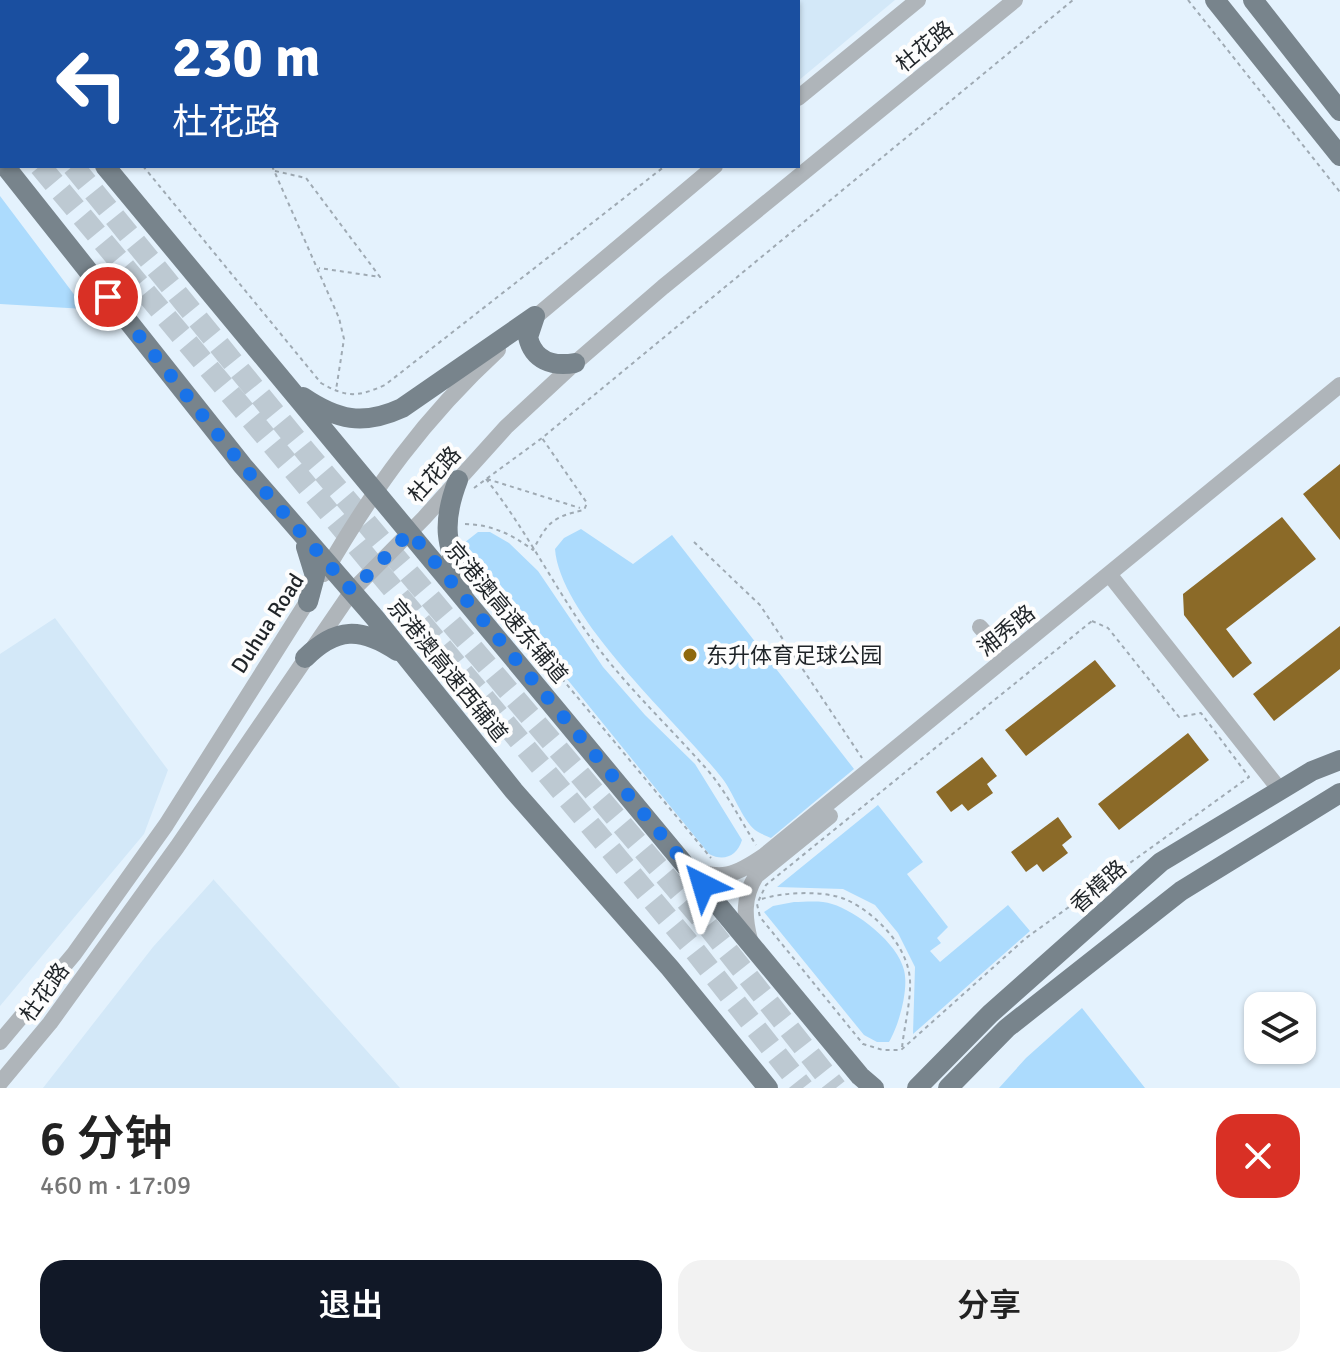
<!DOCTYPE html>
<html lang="zh">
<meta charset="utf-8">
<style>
body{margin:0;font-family:Signika,"Noto Sans SC",sans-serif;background:#f2f2f2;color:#222;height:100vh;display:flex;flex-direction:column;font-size:30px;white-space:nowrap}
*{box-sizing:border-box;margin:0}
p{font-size:26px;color:#767676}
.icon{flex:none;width:44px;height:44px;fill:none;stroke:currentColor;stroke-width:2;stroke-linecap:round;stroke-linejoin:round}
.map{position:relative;height:1088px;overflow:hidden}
.drawer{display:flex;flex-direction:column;background:#fff;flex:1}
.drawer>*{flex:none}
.top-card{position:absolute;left:0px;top:0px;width:800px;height:168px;box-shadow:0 2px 6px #0004;background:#1a4fa0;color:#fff;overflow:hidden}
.controls{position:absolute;left:1244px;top:992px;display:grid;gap:16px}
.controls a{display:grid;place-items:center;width:72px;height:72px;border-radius:16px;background:#fff;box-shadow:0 2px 6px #0004;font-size:40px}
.pin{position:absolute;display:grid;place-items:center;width:68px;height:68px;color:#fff;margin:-34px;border:4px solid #fff;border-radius:50%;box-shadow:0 2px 8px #0007}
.me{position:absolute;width:88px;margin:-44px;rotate:320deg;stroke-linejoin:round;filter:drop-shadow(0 0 6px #0008)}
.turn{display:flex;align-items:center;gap:28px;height:168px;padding:0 40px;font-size:36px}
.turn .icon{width:104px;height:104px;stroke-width:2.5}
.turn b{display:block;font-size:56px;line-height:68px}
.round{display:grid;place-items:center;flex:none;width:84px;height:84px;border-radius:24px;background:#f2f2f2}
.overview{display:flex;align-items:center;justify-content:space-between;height:136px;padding:0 40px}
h1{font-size:48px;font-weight:600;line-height:60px}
.cta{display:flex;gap:16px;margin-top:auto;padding:16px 40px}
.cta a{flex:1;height:92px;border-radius:24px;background:#111827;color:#fff;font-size:32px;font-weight:600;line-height:92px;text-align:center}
.cta a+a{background:#f2f2f2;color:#222}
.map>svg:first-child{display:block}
.built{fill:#d3e8f8}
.green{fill:#acdbfd}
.building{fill:#8b6a28}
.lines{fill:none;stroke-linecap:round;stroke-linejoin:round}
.highway-tunnel{stroke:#bdc9d2;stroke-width:22;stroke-dasharray:22 11;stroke-linecap:butt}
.path{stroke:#9faab3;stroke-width:2;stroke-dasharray:4 4;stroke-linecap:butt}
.minor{stroke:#afb5ba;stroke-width:16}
.major{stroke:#78848c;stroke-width:20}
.route{stroke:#1a73e8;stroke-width:14;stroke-dasharray:0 25.2}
.poi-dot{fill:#8f680d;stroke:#fdfdfd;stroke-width:3}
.labels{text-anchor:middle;stroke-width:8;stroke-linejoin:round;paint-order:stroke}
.street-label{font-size:22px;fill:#1f2428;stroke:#fdfdfd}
.poi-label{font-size:22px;fill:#1f2428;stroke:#fdfdfd;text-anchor:start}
</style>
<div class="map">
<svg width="1340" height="1088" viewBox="0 0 1340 1088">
<rect width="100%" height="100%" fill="#e4f2fd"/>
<path class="built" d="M676,0H895L798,81V2Z
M55,618L168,770L144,834L0,1006V654Z
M214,879V880L400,1088H43L153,947Z"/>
<path class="green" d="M0,196L85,309L0,304Z
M581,529L633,564L672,535L854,769L771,838C767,836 759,833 755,830C742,819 733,792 722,778C678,722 560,618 555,549L564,538Z
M478,532H490L509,543L538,571L603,667L645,715L695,764L742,840C737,856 724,862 709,854L472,562L464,543Z
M878,805L923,862L907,874L948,927L937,938L941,943L930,951L940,962L1008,905L1030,931L913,1034L915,967L898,933L875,905L843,889L777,887Z
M794,902C805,902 821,900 832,904C856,911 898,943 904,970C909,989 899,1025 889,1042H877L864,1035L764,912L773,906Z
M1082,1008L1145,1088H999L1026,1058Z"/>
<path class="building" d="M1340,464V540L1303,494Z
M1282,517L1316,559L1226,629L1252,663L1233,678L1184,615L1183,594Z
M1340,626V669L1274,721L1253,694Z
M1095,660L1116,686L1026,756L1005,730Z
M1188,733L1209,760L1119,830L1098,804Z
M982,757L997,776L987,784L993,793L968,811L962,804L951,812L936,792Z
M1058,817L1072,837L1062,845L1068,853L1043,872L1037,864L1026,872L1011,852Z"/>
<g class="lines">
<path class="highway-tunnel" d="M0,76L2,79
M0,118L2,120
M40,166L691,946L803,1088
M73,166L307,453L707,925L836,1088"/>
<path class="path" d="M209,0L210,2
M1188,0L1340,192
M143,166L321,383C347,398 358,397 385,385L665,166
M272,166L339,318L344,339L336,390
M275,171L306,178L380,277L319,268
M486,479C526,529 555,589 593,641C628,689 672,729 710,773C728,795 741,821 756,845
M487,479L580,508
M474,488L542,438L1073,0
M465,524C493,525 511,534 533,550C548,522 552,517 584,510L587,503L542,438
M694,542L760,605L862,758
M480,580L711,858
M1092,621L1108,628L1179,717L1201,713L1249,777L1026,938L901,1050H883L863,1044L760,917L757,904L766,885Z
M762,899C783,892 826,890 847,900C877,914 908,947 910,980C911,1002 904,1027 902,1048"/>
<path class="minor" d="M657,0L659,2
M100,2L103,0
M121,2L124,0
M798,98L918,0
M527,324L715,166
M324,574C374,488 424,418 498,350
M1109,574L1280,790
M980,627L1007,657
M687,866C720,883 736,875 765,855L1340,385
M750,940C744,917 743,897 756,876L830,816
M0,1042L74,954L166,825L312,594
M0,1083L50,1023L177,847L352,591L424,518L506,427L575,363L663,287L1015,0"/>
<path class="major" d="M1215,0L1340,156
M1253,0L1340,111
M0,34L2,36
M5,166L243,466L375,618L514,791L670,968L768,1088
M105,166L860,1076L874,1088
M535,316L528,337C533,360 552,367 575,363
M303,397C337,420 363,426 402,408L535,316
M458,480C441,524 446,545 464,587
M306,547L315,576L308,602
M305,658C336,627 361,627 397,651
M917,1088L990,1014L1161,862L1312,771L1340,760
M948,1088L1007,1028L1181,891L1340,793"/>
</g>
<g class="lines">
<path class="route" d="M108,297L243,466L352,591L410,532L703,885"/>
</g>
<circle class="poi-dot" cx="690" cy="655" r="8"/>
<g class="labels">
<g class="street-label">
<text transform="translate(924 46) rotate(-39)" y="8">杜花路</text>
<text transform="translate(434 474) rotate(-48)" y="8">杜花路</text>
<text transform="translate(507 612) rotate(50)" y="8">京港澳高速东辅道</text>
<text transform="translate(267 623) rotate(-57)" y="8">Duhua Road</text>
<text transform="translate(1006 630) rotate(-39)" y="8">湘秀路</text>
<text transform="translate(448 670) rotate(51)" y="8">京港澳高速西辅道</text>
<text transform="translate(1098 886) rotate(-42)" y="8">香樟路</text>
<text transform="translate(44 992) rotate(-54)" y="8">杜花路</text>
</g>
<g class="poi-label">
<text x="706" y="663">东升体育足球公园</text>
</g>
</g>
</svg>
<div class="controls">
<a><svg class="icon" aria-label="layers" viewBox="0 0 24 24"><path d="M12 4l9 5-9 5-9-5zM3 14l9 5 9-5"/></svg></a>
</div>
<div class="pin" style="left:108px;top:297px;background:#d93025"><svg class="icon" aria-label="arrive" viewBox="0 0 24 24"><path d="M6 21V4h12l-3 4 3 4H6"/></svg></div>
<svg class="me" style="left:703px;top:885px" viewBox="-20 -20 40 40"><path d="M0-17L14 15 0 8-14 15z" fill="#1a73e8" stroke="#fff" stroke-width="4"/></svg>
<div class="top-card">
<div class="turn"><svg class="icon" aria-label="left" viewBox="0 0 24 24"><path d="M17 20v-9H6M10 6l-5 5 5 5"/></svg><div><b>230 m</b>杜花路</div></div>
</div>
</div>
<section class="drawer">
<div class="overview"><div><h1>6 分钟</h1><p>460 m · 17:09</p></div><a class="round" style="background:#d93025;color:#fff"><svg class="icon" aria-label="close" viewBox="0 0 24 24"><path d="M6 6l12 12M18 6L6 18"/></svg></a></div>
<div class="cta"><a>退出</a><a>分享</a></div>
</section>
